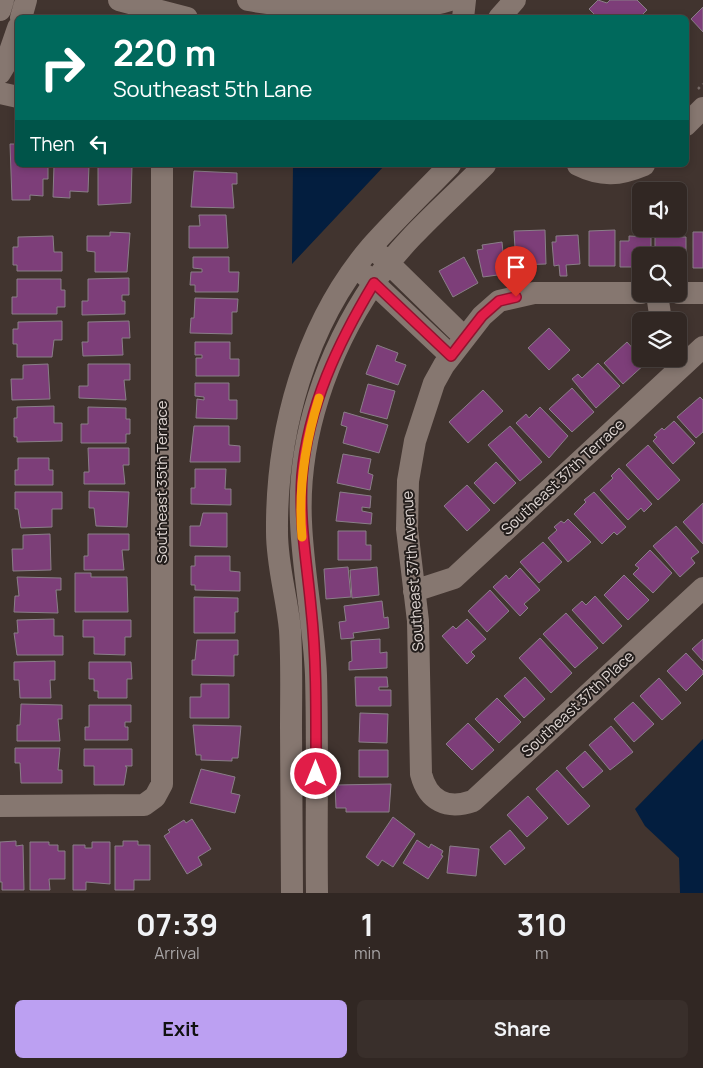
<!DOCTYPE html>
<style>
body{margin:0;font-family:Manrope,sans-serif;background:#392f2b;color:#f1f3f6;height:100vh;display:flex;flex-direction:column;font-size:19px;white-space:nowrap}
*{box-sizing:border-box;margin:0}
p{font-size:16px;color:#a8a5a6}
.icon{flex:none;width:28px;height:28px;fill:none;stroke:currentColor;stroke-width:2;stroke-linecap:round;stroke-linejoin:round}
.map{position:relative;height:893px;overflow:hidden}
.panel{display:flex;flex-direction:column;background:#312723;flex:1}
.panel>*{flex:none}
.top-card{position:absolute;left:15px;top:15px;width:674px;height:152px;border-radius:8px;box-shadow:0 2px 8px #0003,0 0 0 1px #4c4441;background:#00695c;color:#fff;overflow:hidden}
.buttons{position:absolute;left:632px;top:182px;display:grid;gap:10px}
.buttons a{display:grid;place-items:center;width:55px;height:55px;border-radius:8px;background:#312723;box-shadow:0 2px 8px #0003,0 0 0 1px #4c4441;font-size:25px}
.pin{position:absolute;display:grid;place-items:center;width:42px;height:42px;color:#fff;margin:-51px -21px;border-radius:50% 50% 50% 0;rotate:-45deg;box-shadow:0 0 5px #0007}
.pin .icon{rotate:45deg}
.me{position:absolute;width:55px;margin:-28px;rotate:0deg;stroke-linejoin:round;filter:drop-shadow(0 0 4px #0008)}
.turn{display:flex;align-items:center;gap:18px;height:105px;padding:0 15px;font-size:22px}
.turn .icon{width:65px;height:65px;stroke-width:2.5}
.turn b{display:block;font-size:35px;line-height:42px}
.then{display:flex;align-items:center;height:48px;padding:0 15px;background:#0003;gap:10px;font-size:19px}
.eta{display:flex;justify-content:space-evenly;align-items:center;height:85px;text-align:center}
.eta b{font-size:30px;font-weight:700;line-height:35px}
.cta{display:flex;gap:10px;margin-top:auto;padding:10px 15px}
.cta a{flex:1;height:58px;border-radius:8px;background:#bca0f2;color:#111;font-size:20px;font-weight:700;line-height:58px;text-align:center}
.cta a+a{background:#392f2b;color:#f1f3f6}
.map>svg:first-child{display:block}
.water{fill:#031e3f}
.building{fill:#7d3e79;stroke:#8a7e88}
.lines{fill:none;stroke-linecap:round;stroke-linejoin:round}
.path{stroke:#766a66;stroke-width:2.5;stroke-dasharray:2.5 4;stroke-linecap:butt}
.minor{stroke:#867770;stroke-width:22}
.route-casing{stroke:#92132f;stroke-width:12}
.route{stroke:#e11d48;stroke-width:9}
.slow{stroke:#f59e0b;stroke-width:9}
.labels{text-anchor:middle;stroke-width:4;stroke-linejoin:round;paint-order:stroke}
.street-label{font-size:15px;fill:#e0d7d4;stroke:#231d1b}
</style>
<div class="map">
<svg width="703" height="893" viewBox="0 0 703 893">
<rect width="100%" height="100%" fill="#41342f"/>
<path class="water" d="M293,165H385L292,264V263Z
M703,739V893H680L679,858L645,826L635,809Z"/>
<path class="building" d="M598,0L607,3L610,0H637L647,10L639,18H593L595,15L589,9Z
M703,7V32L691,19Z
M10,144H18V165H48V179H43V196L30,195V200H12Z
M54,165H89L88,192L70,191V198L53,197Z
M98,165H132L131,203L98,205Z
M194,171L237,173V184H232L234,208L191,207Z
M199,215H226L228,248H189V226H200Z
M545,230L546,264L516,265L514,231Z
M615,230V266H589V231Z
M110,232L130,233L127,272H95V252L87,251V236H110Z
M693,232H703V268H693Z
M578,235L580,264L566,265L567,276H560L559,265L554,266L552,242H556V236Z
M53,236L54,252H62V271H17V265H13V247H18V237Z
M629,236L651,237V256H641V267H620V241H629Z
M655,237H686V268H679V256H655Z
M502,242L505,274L483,277L477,250L483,249L482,245Z
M193,257H229V272H239L238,292H195V285H190L191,272H202V269L193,268Z
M464,257L478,283L453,297L439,271Z
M129,278V295H122V301H125V314L82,315V301H88V279Z
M17,279H61V290H65V307H57V314H12V297H17Z
M195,298L238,299L237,312H232V334L190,333L191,318H194Z
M62,321V340H54L52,357H17V344H13V329H18V322Z
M129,321L130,338H122L123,355L83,356L82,342H88V322Z
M549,328L570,350L549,370L528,348Z
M195,342H230V359H239V376H196V358H202V355H195Z
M627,342L646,363L623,384L604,363Z
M377,345L398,353L395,361L406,365L398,385L366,374Z
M598,363L620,386L596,408L572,379L578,374L582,378Z
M48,364L50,399L12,400L11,379H23V365Z
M88,364H130V380H124L126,400L79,398V386H88Z
M195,383H229V400H237V419L196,418L197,399L204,400V397L195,396Z
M368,384L395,391L387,419L360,412Z
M572,388L594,412L572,432L549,409Z
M483,390L503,411L468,443L449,422Z
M700,397L703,400V432L696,438L677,417Z
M54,406V423H62V441L17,442V437H14V418H17V407Z
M88,407L126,408V419H130V434H126V443H81V424H88Z
M540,407L568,436L549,458L516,423L526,414L529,418Z
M344,412L388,425L379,453L343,443L347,427L341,425Z
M674,421L695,443L673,464L653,441L657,437L654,435L662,428L664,430Z
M194,426H229V445L240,446V462H190Z
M510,426L542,462L520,481L488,445Z
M648,445L680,480L658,500L626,465Z
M88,448H129V465H123L125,484H84V472H89Z
M343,454L371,459L368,473L373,475L370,490L337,483Z
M18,458H49V470H53V485H15V470H18Z
M496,462L516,483L494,504L474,483Z
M619,468L652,504L644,512L641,508L628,520L600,490L613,478L611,476Z
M195,469H226L225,489H231V505L191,504V488H195Z
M467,485L490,510L467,531L444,506Z
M89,491L129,492L127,527L96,526L94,508H89Z
M15,492H62V509H52V527L21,528L18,509H15Z
M340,492L371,496L370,508L362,507V511L372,513L371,524L336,521Z
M594,492L626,527L617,535L614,532L602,544L574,514L586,502L584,500Z
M703,503V544L683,522Z
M203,513H227V547L190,546V526H200Z
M568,519L591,542L568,562L548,538L557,530L554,527L561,521L564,523Z
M676,526L699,552L691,558L695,563L680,577L653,546Z
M338,531H366V545H371V560H338Z
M50,534L51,570L13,571L12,549H23V535Z
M88,534H129V550H122L124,570H84V556H88Z
M543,542L562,562L539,583L520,562Z
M650,550L672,573L653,593L633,574L639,568L635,565Z
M195,556H230V571L240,572V591L195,590V585H191V566H195Z
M348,567L351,597L326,599L324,569Z
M377,567L379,595L352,598L350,570Z
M520,568L540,590L524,604L528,608L520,616L493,587L506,575L509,579Z
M75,573H91V577H127L128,612H75Z
M624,575L649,600L628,620L604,595Z
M17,577L61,578V590H56L58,613L14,612L15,596H19Z
M490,590L509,611L487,632L468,611Z
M595,596L622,626L603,644L572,610L582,601L586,605Z
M194,597L238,598V612H235V633H194Z
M382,601L384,618L388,617L389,628L353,633L354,638L341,639L339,622L346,621L344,606Z
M566,613L598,648L575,668L543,634Z
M54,619V636H63V655H17L14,633H18L17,620Z
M467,619L486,639L471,652L475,656L467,664L442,636L453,626L456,629Z
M83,620H131V637H125V655L94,654V637H83Z
M540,638L572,673L551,693L519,658Z
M380,639V653L387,652V668L349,670V662L352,661L351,641Z
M703,639V661L692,649Z
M197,640H238V655H234V676L192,675V660H195Z
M686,653L703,671V674L686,691L667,671Z
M55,661V680H50L51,698H20L19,680H14V662Z
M89,662H131L132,679H127V698H98V691H94V679H89Z
M355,677H387L388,687H379V690H391V706H356Z
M525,677L545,699L524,718L504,696Z
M659,678L681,703L662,720L640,696Z
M201,684H229V718H190V697H201Z
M497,698L521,722L499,743L475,719Z
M633,702L654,724L634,742L614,719Z
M21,704L62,705V719H58L60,741H17V725H20Z
M89,705H131V722H125V727H128V740H85V727H89Z
M360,713L388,714L387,743L359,742Z
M468,723L494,750L472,770L446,744Z
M193,725L241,726L238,758H232V761L201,760V755H196Z
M611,726L633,752L610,770L589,745Z
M15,748H60L58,770H62V783H21L20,763H15Z
M84,749H132V766H125L127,767L124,785H94V766H84Z
M359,750H388V777H359Z
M585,751L603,771L583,788L566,768Z
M201,769L235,777L231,793L240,795L235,813L190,803Z
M557,770L590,806L568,825L536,789Z
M391,784L389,812H346V808H336L335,785Z
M528,796L548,818L527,837L507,815Z
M393,817L415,834L393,867L382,860L378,866L366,857Z
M192,819L211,849L198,857L202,865L187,874L164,836L170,832L168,830L184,820L186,823Z
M510,830L525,848L505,865L490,847Z
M417,840L429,848L431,844L443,851L441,855L443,856L428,879L403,863Z
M16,841V846L23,845L24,890H2V882H0V842Z
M123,841H138V845H150V880H134V890H115V846H123Z
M30,842H49V845H58V851H65V879H49L50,890H30Z
M92,842H110V884L86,882V890H73V845H85V848H92Z
M450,846L479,849L476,876L447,873Z"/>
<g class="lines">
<path class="path" d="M698,89L703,84"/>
<path class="minor" d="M119,0L187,18
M248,0C300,9 401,16 450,0
M0,10L3,0
M21,18L26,0
M463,18L465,0
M499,18L515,0
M0,73L6,63L18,28
M0,93L18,97
M686,125L703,108
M578,165C602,177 620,175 644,165
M378,253L465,338
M364,274L451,356
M641,293H534L499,301L482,316L444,365L434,383L415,441L408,481L407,529L418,621L421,774C428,801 447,810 473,801L703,588
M679,293H703
M657,294L661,321
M414,591L454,578L703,347
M0,806L144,805L155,797L162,784V165
M292,893C292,838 291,783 291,728C291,695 292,662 290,630C287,597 277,566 277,532C276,433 305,324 371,247C396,219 424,192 450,165
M317,893C316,821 318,748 316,675C314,624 303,573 301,522C297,438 327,352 374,283C404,239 447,203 485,165"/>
</g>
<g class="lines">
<g class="route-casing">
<path id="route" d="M316,774C316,719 317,663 311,608C307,563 299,522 302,476C308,406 338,343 374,283L451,356L482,316L499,301L516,297"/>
</g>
<use href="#route" class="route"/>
<path class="slow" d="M302,537C298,491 305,443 319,398"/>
</g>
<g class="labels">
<g class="street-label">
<text transform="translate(563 477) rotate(-43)" y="5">Southeast 37th Terrace</text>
<text transform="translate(162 482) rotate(-90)" y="5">Southeast 35th Terrace</text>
<text transform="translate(413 571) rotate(-94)" y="5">Southeast 37th Avenue</text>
<text transform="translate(578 704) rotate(-43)" y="5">Southeast 37th Place</text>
</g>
</g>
</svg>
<div class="buttons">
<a><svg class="icon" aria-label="sound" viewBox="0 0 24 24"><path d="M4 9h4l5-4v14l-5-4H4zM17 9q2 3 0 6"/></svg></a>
<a><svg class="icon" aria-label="search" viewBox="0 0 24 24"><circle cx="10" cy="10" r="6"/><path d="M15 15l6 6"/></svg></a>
<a><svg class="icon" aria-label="layers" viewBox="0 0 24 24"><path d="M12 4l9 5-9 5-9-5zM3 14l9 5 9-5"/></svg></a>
</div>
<div class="pin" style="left:516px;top:297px;background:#d93025"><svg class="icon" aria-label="arrive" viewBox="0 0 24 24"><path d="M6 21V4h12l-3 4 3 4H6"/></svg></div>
<svg class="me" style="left:316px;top:774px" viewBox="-20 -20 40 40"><circle r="17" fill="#e11d48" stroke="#fff" stroke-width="3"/><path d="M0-11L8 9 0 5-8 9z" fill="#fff"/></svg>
<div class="top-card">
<div class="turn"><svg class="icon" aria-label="right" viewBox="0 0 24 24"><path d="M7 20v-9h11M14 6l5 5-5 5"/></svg><div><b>220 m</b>Southeast 5th Lane</div></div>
<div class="then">Then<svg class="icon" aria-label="left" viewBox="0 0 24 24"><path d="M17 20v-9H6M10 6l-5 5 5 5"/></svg></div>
</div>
</div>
<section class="panel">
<div class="eta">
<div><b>07:39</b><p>Arrival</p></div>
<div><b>1</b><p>min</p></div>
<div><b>310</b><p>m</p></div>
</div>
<div class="cta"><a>Exit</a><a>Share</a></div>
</section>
